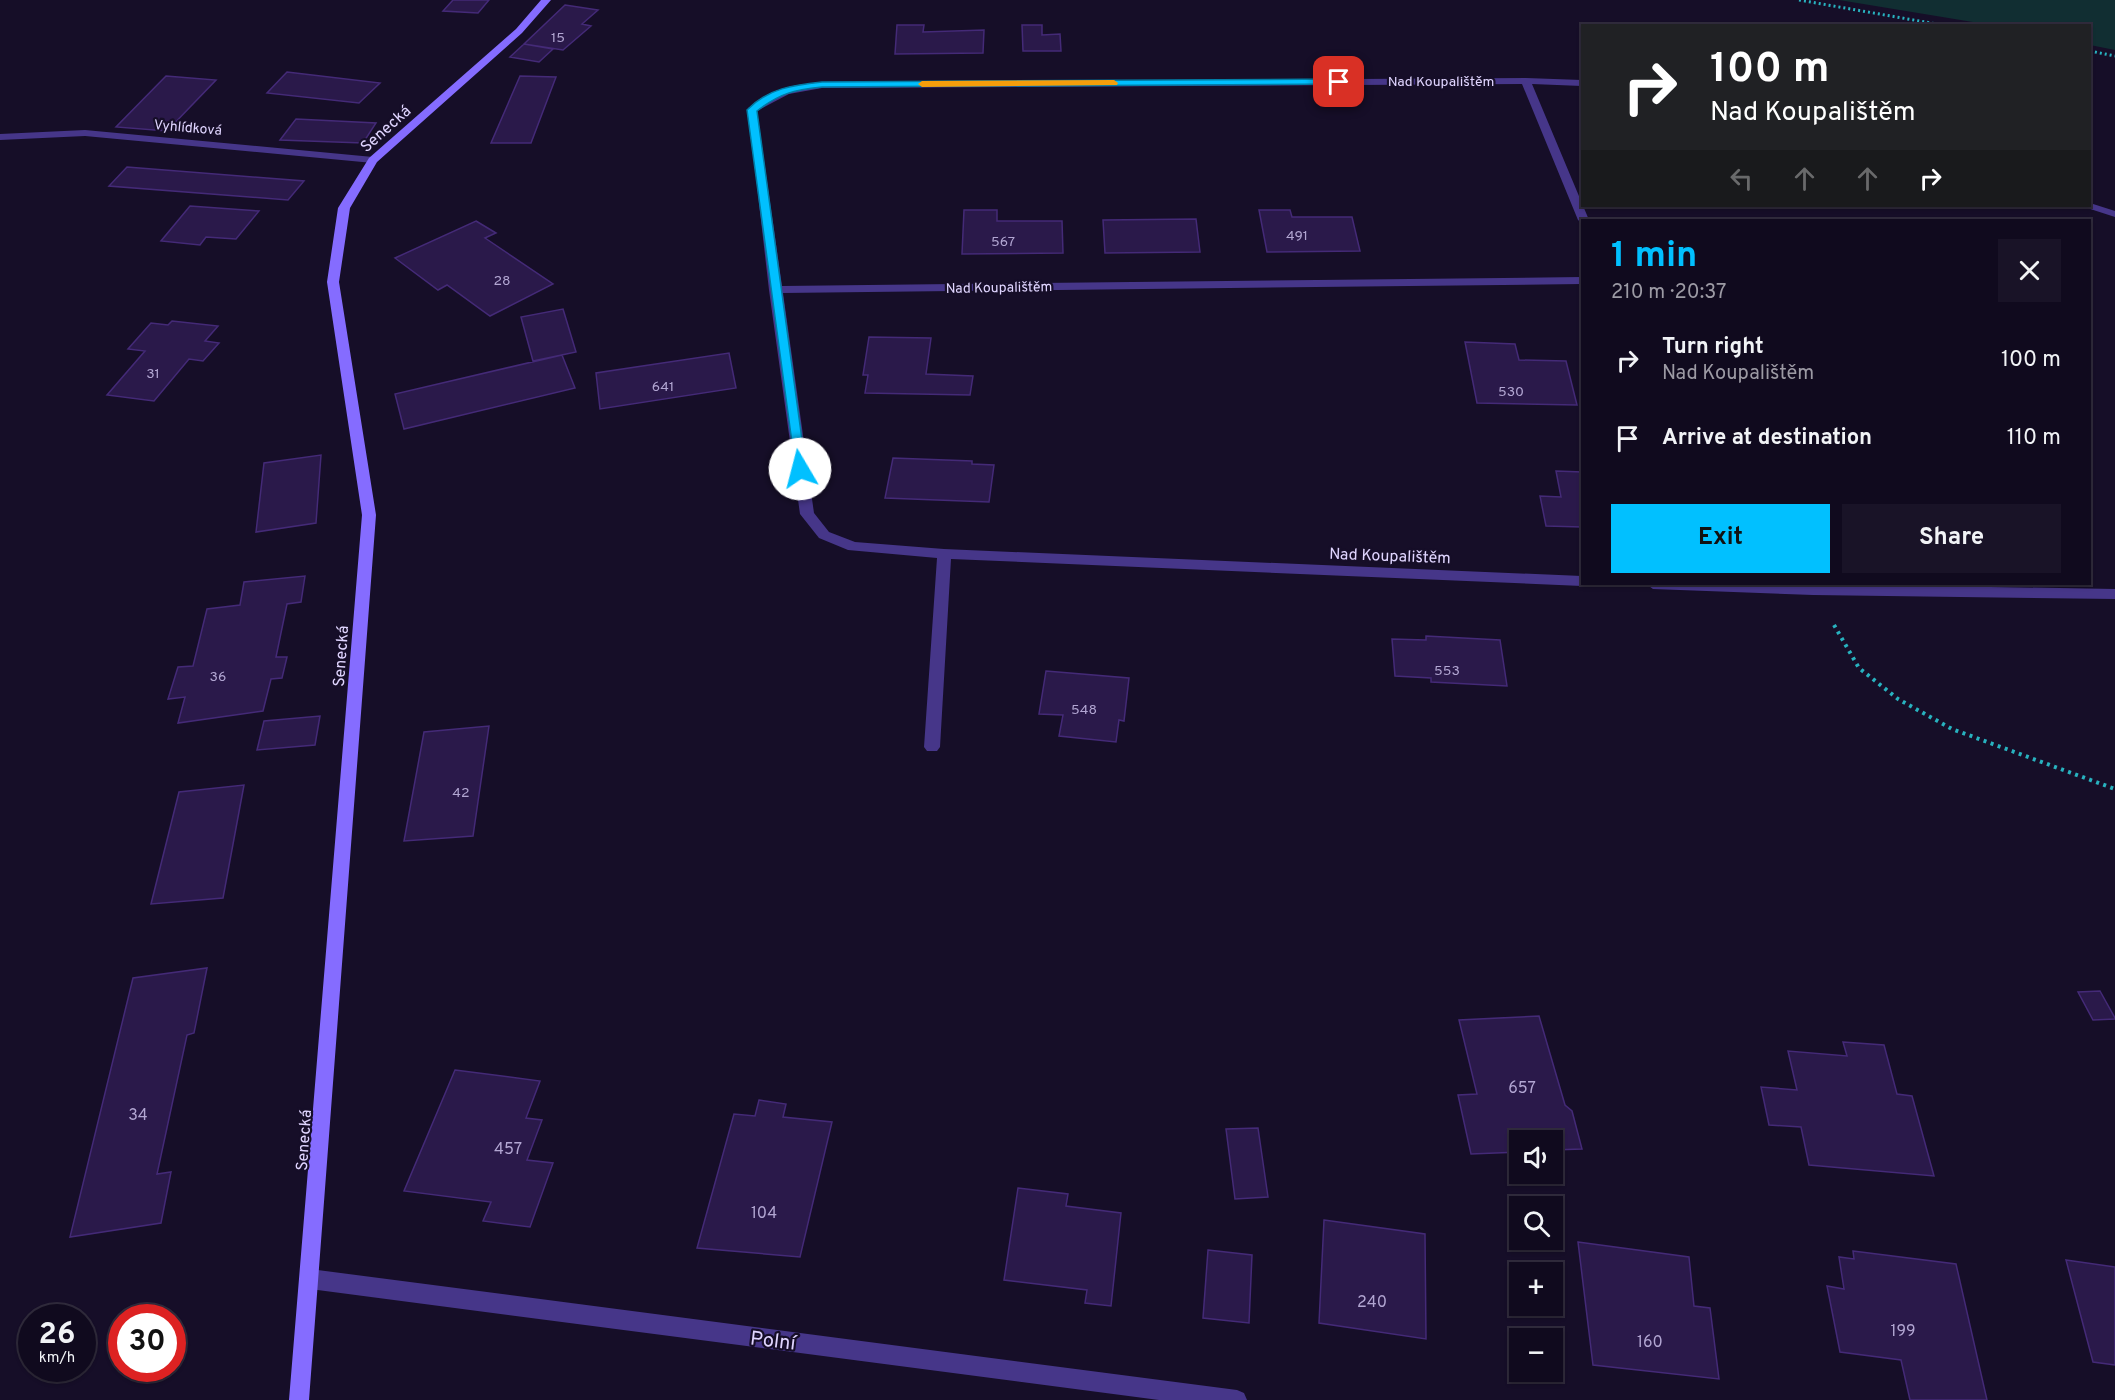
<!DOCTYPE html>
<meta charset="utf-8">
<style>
body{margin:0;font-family:Overpass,sans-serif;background:#191327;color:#f1f3f6;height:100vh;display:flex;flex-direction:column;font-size:22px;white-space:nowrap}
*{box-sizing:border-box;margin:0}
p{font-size:20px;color:#9c9aa4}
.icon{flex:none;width:33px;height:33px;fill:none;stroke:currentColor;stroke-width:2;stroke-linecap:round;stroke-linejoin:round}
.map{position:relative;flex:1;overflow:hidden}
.panel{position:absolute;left:1581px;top:219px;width:510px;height:366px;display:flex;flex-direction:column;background:#100a1e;border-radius:0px;box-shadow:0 2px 4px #0004,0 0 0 2px #302b3c}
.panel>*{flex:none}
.hud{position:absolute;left:1581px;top:24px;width:510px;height:183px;border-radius:0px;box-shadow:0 2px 4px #0004,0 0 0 2px #302b3c;background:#202124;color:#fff;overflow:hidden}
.tools{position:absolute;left:1509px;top:1130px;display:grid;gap:12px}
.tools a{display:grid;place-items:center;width:54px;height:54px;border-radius:0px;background:#100a1e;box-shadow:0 2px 4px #0004,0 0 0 2px #302b3c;font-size:30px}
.speed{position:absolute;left:18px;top:1304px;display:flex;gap:12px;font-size:30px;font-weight:700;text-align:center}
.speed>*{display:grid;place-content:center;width:78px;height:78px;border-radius:50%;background:#100a1e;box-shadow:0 2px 4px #0004,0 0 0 2px #302b3c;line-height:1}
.speed small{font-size:15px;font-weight:400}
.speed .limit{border:9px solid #d22;background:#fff;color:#111}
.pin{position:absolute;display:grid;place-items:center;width:51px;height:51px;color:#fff;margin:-26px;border-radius:12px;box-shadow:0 3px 9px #0006}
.me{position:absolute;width:66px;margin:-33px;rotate:352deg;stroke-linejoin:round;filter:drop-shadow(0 0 4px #0008)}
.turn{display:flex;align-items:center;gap:21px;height:126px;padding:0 30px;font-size:27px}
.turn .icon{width:78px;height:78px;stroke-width:2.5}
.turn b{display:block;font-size:42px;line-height:51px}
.lanes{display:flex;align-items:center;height:57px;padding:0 30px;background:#0003;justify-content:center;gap:30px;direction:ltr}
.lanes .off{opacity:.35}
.round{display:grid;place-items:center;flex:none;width:63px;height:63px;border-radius:0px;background:#191327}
.overview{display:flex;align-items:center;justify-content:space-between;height:102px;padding:0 30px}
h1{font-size:36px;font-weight:700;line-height:45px;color:#01c0ff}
.primary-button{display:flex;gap:12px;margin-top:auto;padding:12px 30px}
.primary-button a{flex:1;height:69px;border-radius:0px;background:#01c0ff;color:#111;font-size:24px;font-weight:700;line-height:69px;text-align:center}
.primary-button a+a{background:#191327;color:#f1f3f6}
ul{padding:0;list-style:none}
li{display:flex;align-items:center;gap:18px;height:78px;padding:0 30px}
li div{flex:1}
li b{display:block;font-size:22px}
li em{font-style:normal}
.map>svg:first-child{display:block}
.green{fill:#112e32}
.building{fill:#2a194a;stroke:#442a77;stroke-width:1.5}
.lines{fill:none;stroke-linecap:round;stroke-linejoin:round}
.path-far1{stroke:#28b2bf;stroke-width:3;stroke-dasharray:2 3;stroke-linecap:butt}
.path{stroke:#28b2bf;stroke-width:4;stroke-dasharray:3 4.5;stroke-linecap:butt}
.street{fill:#463689;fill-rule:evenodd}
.secondary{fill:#856cff;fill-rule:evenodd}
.route{fill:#01c0ff;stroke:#017da6;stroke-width:1.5}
.slow{fill:#f59e0b}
.labels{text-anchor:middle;stroke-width:4.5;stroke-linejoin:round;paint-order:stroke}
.number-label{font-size:14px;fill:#b2a6d2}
.far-street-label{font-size:14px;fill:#e0d5ff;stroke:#160e28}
.street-label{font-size:16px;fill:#e0d5ff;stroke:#160e28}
.near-number-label{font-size:16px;fill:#b2a6d2}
.near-street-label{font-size:20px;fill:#e0d5ff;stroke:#160e28}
</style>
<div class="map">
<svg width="2115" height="1400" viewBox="0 0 2115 1400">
<rect width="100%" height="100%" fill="#160e28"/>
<path class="green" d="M1839,0H2115V50L2090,45V26L1991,25Z"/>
<path class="building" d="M453,0H489L478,13L443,11Z
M565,5L598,10L582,24L591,26L563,50L524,44Z
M897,25H924L923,32L984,30L983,53L895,54Z
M1022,25H1042V35L1060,34L1061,51H1023Z
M524,44L553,49L539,62L510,57Z
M287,72L380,83L359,103L267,93Z
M166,76L216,80L167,131L116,127Z
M520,76L556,77L531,143H491Z
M296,119L376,123L363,143L280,140Z
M127,167L304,181L288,200L109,186Z
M190,206L259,211L236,239L206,237L200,245L161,241Z
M964,210H997V221H1062L1063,253L962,254Z
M1259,210H1290L1292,217H1352L1360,251L1267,252Z
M1196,219L1200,252L1105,253L1103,220Z
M476,221L496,233L485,238L553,284L490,316L447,285L438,290L395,258Z
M563,309L576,352L533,361L521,317Z
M172,321L218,326L205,341L219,343L203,361L189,359L154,401L107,395L145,351L128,349L151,323L168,325Z
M869,337L931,338L926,374L973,376L970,395L865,393L868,375H863Z
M1465,342L1515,344L1519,360L1566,361L1577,405L1477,403Z
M729,353L736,388L600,409L596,373Z
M562,355L575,388L404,429L395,394Z
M321,455L316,523L256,532L264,463Z
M893,458L972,461V464L994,465L989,502L885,498Z
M1556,471L1582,472V527L1546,526L1540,496L1561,497Z
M305,576L301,602L287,604L276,657H287L282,678L271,679L263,711L178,723L185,697L168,699L178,667L193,666L207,609L240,605L244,582Z
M1426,636L1500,640L1507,686L1431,682V678L1395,676L1392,639L1426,640Z
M1046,671L1129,678L1124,721L1119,720L1116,742L1059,736L1063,715L1039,714Z
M320,716L315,745L257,750L264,721Z
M489,726L473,836L404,841L424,732Z
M244,785L223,898L151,904L179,792Z
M207,968L194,1033L187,1035L157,1174L171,1172L161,1223L70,1237L133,978Z
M2100,991L2115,1018V1019L2093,1020L2078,992Z
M1539,1016L1565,1105L1572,1111L1582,1149L1552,1150V1140H1520V1152L1471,1154L1458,1095L1477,1094L1459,1020Z
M1843,1042L1884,1045L1897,1094L1912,1096L1934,1176L1809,1165L1801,1127L1769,1125L1761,1087L1797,1090L1788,1051L1847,1056Z
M455,1070L540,1081L526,1118L542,1120L527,1160L553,1163L530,1227L483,1221L491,1202L404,1191Z
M759,1100L786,1104L783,1117L832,1122L800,1257L697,1248L734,1114L755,1116Z
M1258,1128L1268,1197L1235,1199L1226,1129Z
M1018,1188L1068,1194L1066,1206L1121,1213L1111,1306L1085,1303L1087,1290L1004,1280Z
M1324,1220L1425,1234L1426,1339L1319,1323Z
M1578,1242L1689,1257L1694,1306L1710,1308L1719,1379L1593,1365Z
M1208,1250L1252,1255L1249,1323L1203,1318Z
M1853,1251L1956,1264L1987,1400H1910L1901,1360L1840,1352L1827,1286L1844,1289L1839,1257L1854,1259Z
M2066,1260L2115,1267V1365L2093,1362Z"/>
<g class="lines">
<path class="path-far1" d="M1799,0L1948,26
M2090,51L2115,56"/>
<path class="path" d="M1834,625L1859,668L1898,699L1952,729L2115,789"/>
<path class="street" d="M1526,78L1582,80V86L1532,84L1589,220H1582V223L1578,220L1522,84L822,88L789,94L757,111L782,286L1582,277V284L783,293L814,513L829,532L855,542L944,549L1582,576V584H1588L1582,586L951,559L940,747L937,751H927L924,747L937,558L848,550L819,538L800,514L769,290L748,108L782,89L822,82Z
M85,130L373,157L378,160L373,163L85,136L0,140V134Z
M2090,203L2115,211V217L2081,206H2090Z
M1646,584H1816L2115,589V599L1813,595L1653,589Z
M310,1269L1237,1390L1244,1393L1247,1400H1159L310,1289L303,1286L300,1279L303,1272Z"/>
<path class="secondary" d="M541,0H551L522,33L377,162L350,208L339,282L376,515L309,1400H289L362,515L327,282L338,208L369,158L516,29Z"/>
</g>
<path class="route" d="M1339,79L1343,82L1342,84L822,87C794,90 780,93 757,111L806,469L800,473L796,472L747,110C768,88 794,85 822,82Z"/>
<path class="slow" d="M1114,80L1118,83L1117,85L922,87L918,84L922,81Z"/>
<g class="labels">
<g class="number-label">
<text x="558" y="42">15</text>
<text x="1297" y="240">491</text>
<text x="1003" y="246">567</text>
<text x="502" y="285">28</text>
<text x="153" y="378">31</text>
<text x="663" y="391">641</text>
<text x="1511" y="396">530</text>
<text x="1447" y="675">553</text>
<text x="218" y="681">36</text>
<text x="1084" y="714">548</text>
<text x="461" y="797">42</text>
</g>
<g class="far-street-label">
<text x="1441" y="86">Nad Koupalištěm</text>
<text transform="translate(188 127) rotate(5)" y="5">Vyhlídková</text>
<text transform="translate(999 287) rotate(-1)" y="5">Nad Koupalištěm</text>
</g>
<g class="street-label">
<text transform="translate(385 128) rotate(-42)" y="6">Senecká</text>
<text transform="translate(1390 555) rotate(2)" y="6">Nad Koupalištěm</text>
<text transform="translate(340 656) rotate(-86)" y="6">Senecká</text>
<text transform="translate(303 1140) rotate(-86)" y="6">Senecká</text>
</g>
<g class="near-number-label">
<text x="1522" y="1093">657</text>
<text x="138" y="1120">34</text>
<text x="508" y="1154">457</text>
<text x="764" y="1218">104</text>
<text x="1372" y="1307">240</text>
<text x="1903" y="1336">199</text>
<text x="1650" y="1347">160</text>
</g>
<g class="near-street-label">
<text transform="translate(773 1340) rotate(7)" y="7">Polní</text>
</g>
</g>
</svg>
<div class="tools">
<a><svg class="icon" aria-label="sound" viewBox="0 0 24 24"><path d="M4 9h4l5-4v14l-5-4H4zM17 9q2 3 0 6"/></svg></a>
<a><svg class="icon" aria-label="search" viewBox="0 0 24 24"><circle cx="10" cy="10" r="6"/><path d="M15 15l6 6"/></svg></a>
<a>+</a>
<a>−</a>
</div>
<div class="speed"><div>26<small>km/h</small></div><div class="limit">30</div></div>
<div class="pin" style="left:1339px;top:82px;background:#d93025"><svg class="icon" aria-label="arrive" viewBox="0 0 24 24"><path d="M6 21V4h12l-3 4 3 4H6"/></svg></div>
<svg class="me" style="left:800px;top:469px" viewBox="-20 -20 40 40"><circle r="19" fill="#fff"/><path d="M0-13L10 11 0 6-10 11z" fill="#01c0ff"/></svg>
<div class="hud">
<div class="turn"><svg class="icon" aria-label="right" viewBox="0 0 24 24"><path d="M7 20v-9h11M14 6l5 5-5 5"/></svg><div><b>100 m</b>Nad Koupalištěm</div></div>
<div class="lanes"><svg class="icon off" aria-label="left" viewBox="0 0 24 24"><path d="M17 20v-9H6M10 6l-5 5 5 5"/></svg><svg class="icon off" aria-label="ahead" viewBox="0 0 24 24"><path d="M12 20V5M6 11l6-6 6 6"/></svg><svg class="icon off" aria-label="ahead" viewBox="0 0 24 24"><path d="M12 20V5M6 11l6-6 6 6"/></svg><svg class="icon" aria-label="right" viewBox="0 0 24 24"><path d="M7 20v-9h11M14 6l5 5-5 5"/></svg></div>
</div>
<section class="panel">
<div class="overview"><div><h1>1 min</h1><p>210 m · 20:37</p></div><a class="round"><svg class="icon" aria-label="close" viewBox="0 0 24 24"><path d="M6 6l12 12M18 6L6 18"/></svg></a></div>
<ul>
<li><svg class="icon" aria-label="right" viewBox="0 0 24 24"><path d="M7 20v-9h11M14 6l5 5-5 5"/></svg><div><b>Turn right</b><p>Nad Koupalištěm</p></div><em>100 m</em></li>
<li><svg class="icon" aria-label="arrive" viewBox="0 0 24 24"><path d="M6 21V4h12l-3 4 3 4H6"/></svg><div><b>Arrive at destination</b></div><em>110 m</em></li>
</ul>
<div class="primary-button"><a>Exit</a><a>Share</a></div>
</section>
</div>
